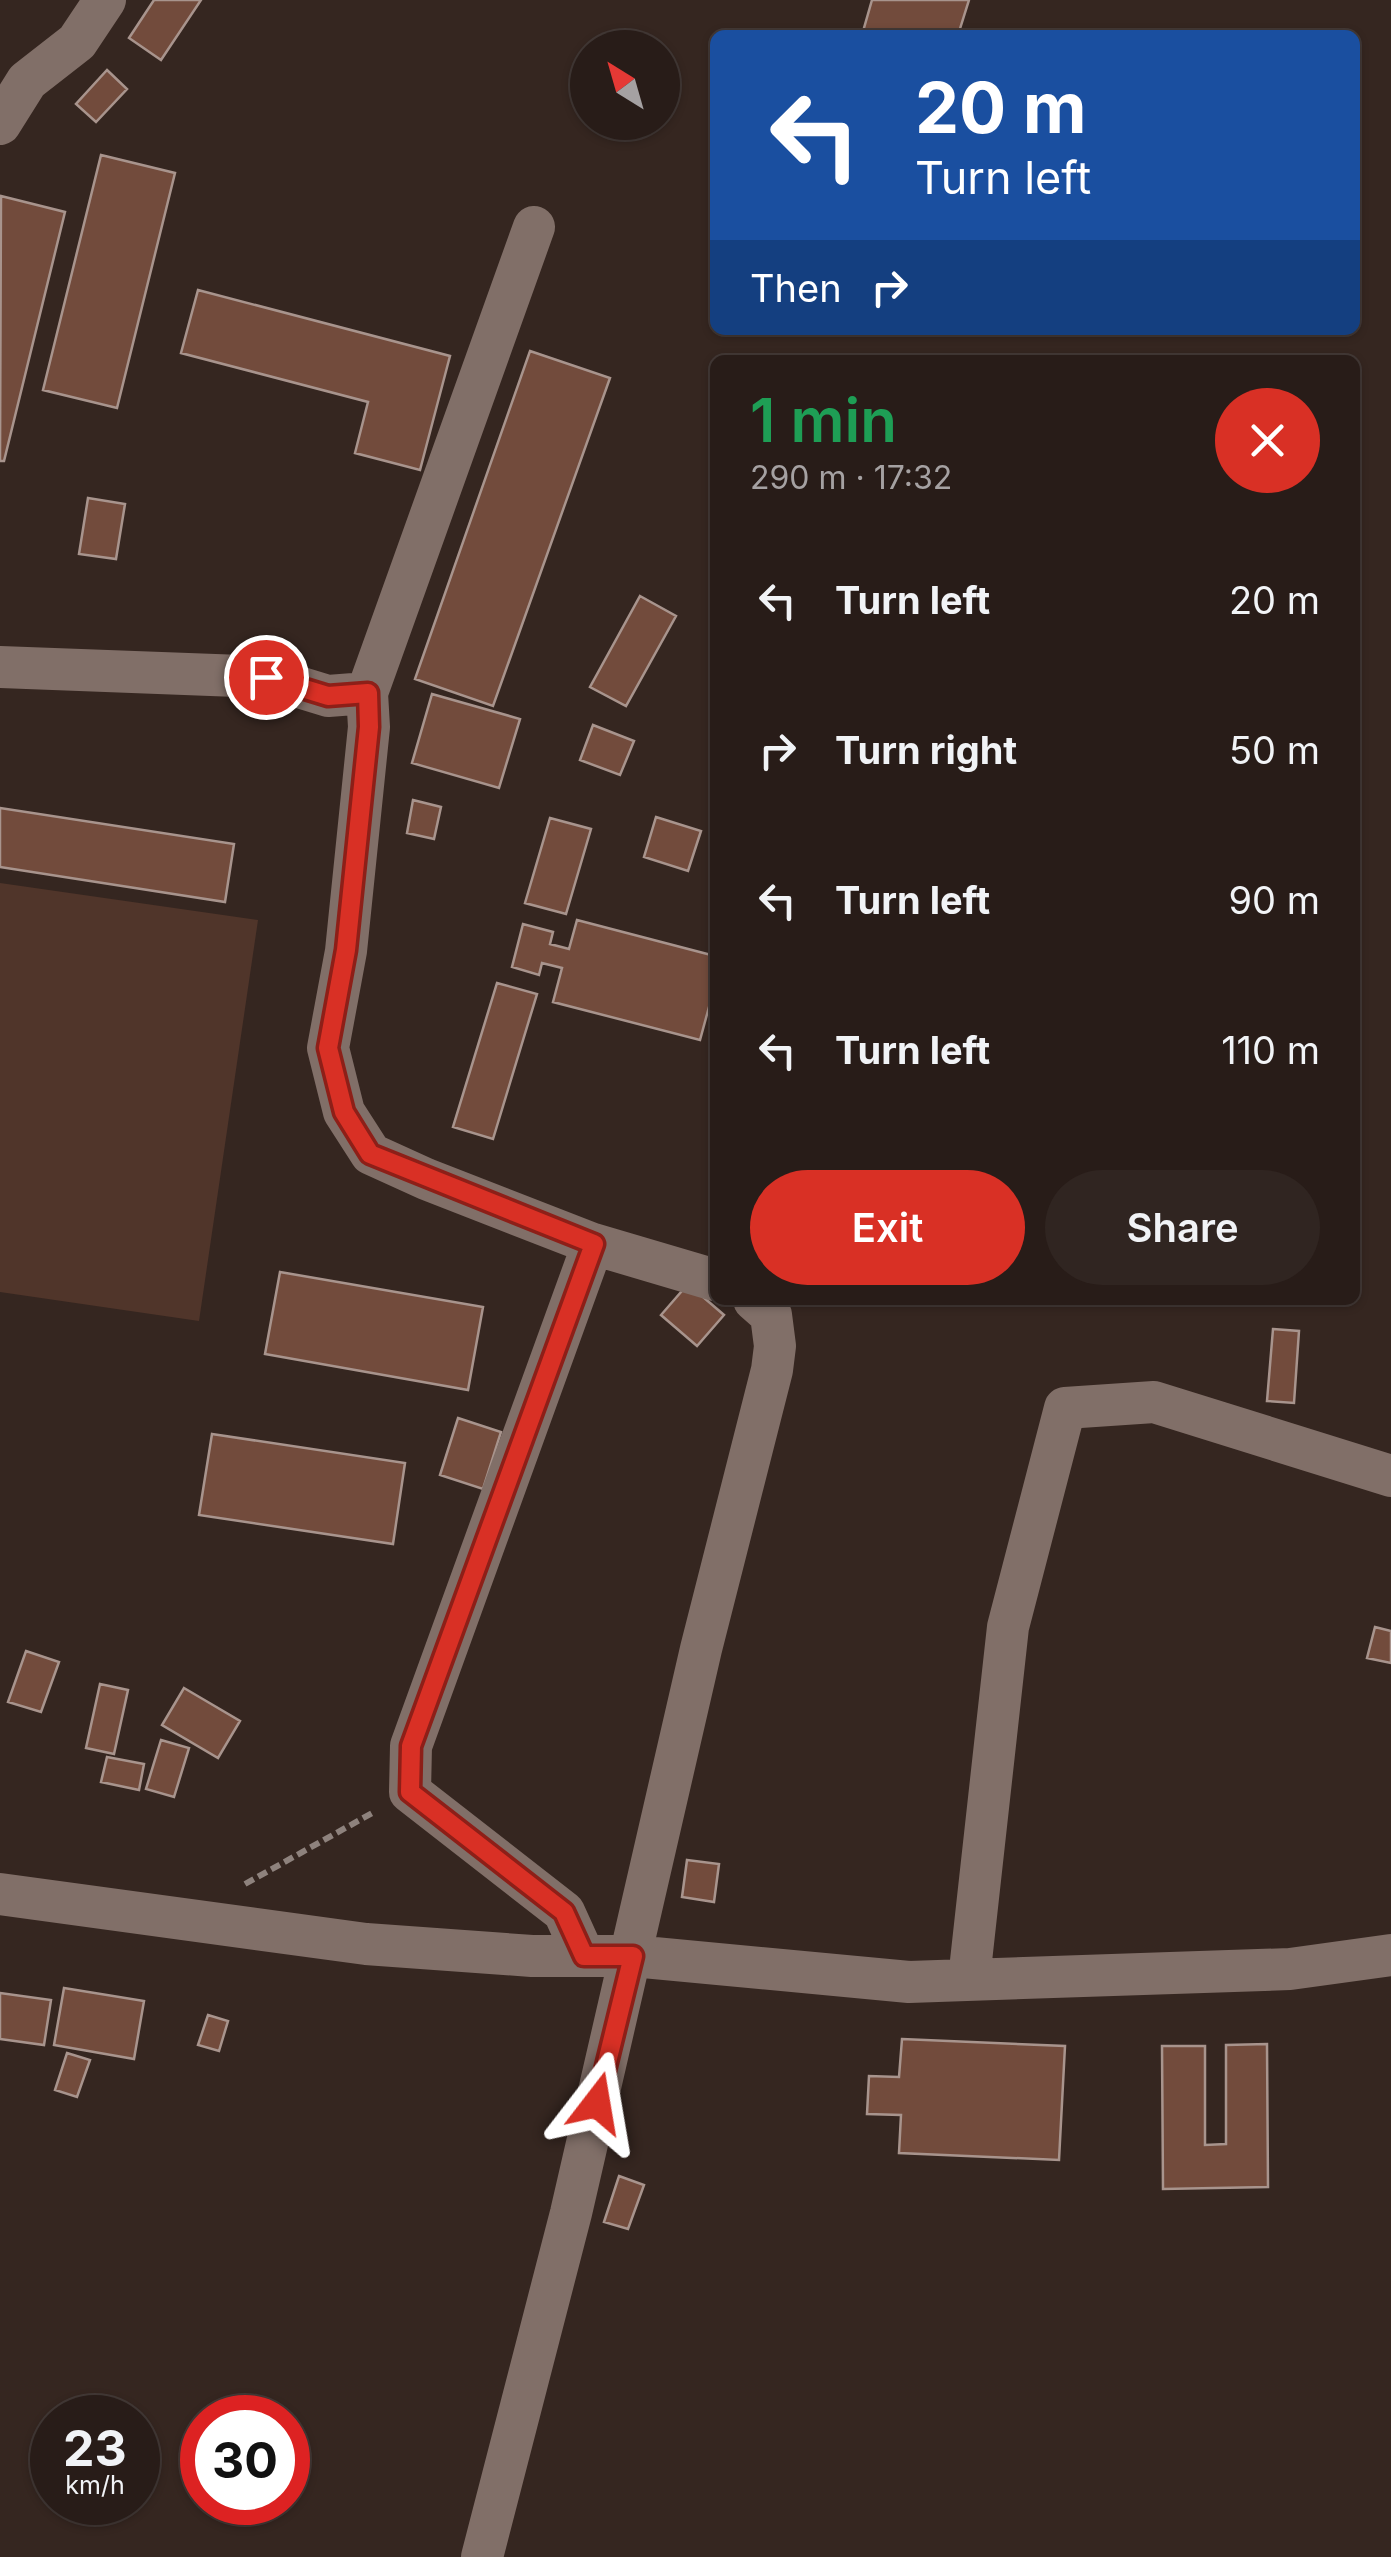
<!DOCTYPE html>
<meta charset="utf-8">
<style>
body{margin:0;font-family:Inter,sans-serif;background:#302521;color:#f1f3f6;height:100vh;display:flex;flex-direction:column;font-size:38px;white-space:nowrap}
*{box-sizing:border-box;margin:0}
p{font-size:32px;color:#a5a1a2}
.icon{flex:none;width:55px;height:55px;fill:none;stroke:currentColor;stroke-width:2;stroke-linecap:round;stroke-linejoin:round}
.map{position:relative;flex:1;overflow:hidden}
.panel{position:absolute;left:710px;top:355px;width:650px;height:950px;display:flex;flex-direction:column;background:#281c18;border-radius:15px;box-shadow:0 2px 8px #0004,0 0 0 2px #443a37}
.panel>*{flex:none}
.hud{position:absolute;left:710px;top:30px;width:650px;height:305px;border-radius:15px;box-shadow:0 2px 8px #0004,0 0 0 2px #443a37;background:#1a4fa0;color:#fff;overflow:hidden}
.needle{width:65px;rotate:323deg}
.controls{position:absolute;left:570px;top:30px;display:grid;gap:20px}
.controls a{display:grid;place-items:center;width:110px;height:110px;border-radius:50%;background:#281c18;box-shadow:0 2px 8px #0004,0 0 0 2px #443a37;font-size:50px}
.speed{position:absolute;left:30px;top:2395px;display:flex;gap:20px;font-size:50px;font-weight:700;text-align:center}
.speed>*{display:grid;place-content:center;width:130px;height:130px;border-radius:50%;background:#281c18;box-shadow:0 2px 8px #0004,0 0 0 2px #443a37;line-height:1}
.speed small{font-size:25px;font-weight:400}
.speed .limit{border:15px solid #d22;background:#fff;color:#111}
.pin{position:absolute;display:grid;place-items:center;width:85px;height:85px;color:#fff;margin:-42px;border:5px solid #fff;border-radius:50%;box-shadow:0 2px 10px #0007}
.me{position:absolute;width:110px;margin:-55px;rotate:14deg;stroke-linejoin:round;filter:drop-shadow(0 0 8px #0008)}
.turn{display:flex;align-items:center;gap:35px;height:210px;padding:0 40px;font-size:45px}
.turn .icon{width:130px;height:130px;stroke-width:2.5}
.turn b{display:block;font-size:70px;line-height:85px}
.then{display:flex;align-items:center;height:95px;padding:0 40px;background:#0003;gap:20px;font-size:38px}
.round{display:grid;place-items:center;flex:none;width:105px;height:105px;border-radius:52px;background:#302521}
.head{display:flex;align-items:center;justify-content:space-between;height:170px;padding:0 40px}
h1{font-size:60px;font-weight:600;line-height:75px;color:#1e9e55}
.action{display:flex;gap:20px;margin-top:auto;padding:20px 40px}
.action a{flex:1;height:115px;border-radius:60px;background:#d93025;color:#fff;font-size:40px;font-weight:600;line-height:115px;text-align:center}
.action a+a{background:#302521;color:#f1f3f6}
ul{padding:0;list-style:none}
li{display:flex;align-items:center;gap:30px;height:150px;padding:0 40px}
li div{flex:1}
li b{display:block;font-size:38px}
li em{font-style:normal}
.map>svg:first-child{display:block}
.green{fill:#50352a}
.building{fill:#724b3c;stroke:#a8948d;stroke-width:2.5}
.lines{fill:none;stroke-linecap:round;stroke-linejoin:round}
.path{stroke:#8e827d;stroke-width:6;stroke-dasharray:10 5;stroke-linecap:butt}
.minor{stroke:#816f68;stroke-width:42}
.route-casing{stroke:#8d1f18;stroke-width:25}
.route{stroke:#d93025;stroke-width:18}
</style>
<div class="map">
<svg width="1391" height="2557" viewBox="0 0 1391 2557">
<rect width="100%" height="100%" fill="#352620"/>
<path class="green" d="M0,883L258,920L199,1321L0,1292Z"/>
<path class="building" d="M154,0H201L161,60L129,38Z
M872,0H969L958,35H862Z
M107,70L127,89L96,122L76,104Z
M101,155L175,173L117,408L43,390Z
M1,196L65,212L4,461H0Z
M198,290L450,356L420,470L355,453L368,402L181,353Z
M530,351L610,378L493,706L415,679Z
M88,498L125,504L116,559L79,554Z
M640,596L676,616L626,706L590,687Z
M432,694L520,719L499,788L412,763Z
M593,725L634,741L620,775L580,760Z
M413,800L441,807L434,839L407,833Z
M0,808L234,844L225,902L0,867Z
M656,817L701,831L688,871L644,857Z
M550,818L591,829L566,914L525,903Z
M577,920L715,956V985L700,1040L553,1002L562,968L542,963L539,975L512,967L523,924L553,932L550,944L569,949Z
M497,983L537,994L493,1139L453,1127Z
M280,1272L483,1307L468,1390L265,1354Z
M688,1284L724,1315L697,1346L661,1315Z
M1273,1329L1299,1331L1294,1403L1267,1401Z
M458,1418L501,1432L483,1489L440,1475Z
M212,1434L405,1463L393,1544L199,1515Z
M1375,1627L1391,1631V1663L1367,1658Z
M26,1651L59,1662L41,1712L8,1702Z
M100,1684L128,1690L114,1754L86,1748Z
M184,1688L240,1721L218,1758L162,1725Z
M161,1740L189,1748L174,1797L146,1789Z
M107,1757L144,1764L139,1790L101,1782Z
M687,1860L719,1864L714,1902L682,1897Z
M64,1988L144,2001L134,2059L54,2045Z
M0,1993L51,2000L44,2045L0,2039Z
M208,2015L228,2021L219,2051L198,2045Z
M902,2039L1065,2046L1059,2160L899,2153L901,2115L867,2114L869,2076L899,2077Z
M1267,2044L1268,2187L1163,2189L1162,2046H1205V2145L1226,2144V2045Z
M67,2053L90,2060L77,2097L55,2090Z
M619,2176L644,2185L628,2229L604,2222Z"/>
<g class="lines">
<path class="path" d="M245,1884L374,1812"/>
<path class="minor" d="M0,124L27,81L77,42L105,0
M0,667L266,677L328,696L367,693L369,727L346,951L328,1048L344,1112L371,1154L426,1179L593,1244L715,1280
M367,693L534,227
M0,1894L366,1944L532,1956H633L909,1982L1290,1969L1391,1955
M584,1956L564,1912L410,1792L411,1746L593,1244
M969,1979L1008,1627L1065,1408L1154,1402L1391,1476
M482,2557L571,2213L701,1649L772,1370L775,1346L771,1315L754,1300"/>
</g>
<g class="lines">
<g class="route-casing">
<path id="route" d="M266,677L328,696L368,693L369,727L346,950L328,1048L344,1112L370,1154L594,1244L411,1746L410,1792L564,1912L584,1956H633L597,2103"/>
</g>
<use href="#route" class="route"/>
</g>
</svg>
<div class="controls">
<a><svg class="needle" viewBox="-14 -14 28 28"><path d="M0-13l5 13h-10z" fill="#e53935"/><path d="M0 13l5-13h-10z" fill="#a5a1a2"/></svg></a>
</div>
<div class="speed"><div>23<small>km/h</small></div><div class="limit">30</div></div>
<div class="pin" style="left:266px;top:677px;background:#d93025"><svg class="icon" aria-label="arrive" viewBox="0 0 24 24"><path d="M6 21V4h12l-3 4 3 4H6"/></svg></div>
<svg class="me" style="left:597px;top:2103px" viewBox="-20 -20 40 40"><path d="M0-17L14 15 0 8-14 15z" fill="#d93025" stroke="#fff" stroke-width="4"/></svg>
<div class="hud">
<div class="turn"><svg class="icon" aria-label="left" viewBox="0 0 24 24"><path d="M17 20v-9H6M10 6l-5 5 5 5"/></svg><div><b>20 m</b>Turn left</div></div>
<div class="then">Then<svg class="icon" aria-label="right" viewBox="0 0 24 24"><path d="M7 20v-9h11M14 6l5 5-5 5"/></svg></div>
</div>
<section class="panel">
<div class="head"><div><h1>1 min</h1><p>290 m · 17:32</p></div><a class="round" style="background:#d93025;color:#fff"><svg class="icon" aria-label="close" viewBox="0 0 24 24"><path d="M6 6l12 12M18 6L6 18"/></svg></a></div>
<ul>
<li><svg class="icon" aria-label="left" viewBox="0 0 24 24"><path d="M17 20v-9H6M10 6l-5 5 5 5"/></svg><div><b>Turn left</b></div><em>20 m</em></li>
<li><svg class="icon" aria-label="right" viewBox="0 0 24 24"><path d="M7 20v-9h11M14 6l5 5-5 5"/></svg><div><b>Turn right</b></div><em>50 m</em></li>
<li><svg class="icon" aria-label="left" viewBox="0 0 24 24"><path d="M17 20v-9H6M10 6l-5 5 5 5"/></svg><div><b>Turn left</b></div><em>90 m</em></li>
<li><svg class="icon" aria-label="left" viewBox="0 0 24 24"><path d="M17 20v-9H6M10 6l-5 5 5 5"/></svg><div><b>Turn left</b></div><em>110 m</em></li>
</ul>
<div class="action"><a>Exit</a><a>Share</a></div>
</section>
</div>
